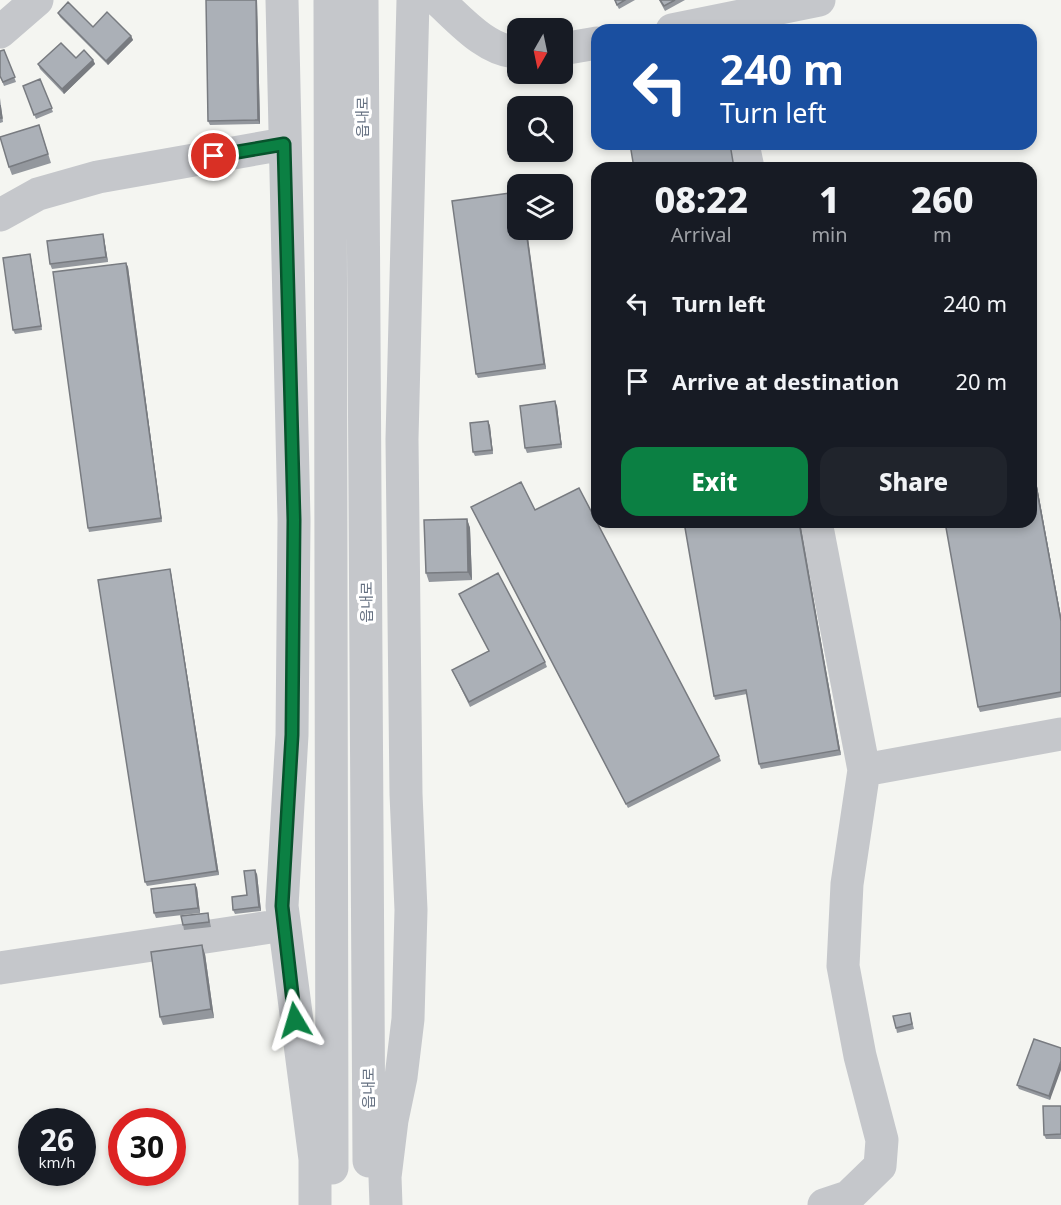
<!DOCTYPE html>
<meta charset="utf-8">
<style>
body{margin:0;font-family:"Noto Sans","Noto Sans KR",sans-serif;background:#20242c;color:#f1f3f6;height:100vh;display:flex;flex-direction:column;font-size:22px;white-space:nowrap}
*{box-sizing:border-box;margin:0}
p{font-size:20px;color:#9ea1a6}
.icon{flex:none;width:33px;height:33px;fill:none;stroke:currentColor;stroke-width:2;stroke-linecap:round;stroke-linejoin:round}
.map{position:relative;flex:1;overflow:hidden}
.sheet{position:absolute;left:591px;top:162px;width:446px;height:366px;display:flex;flex-direction:column;background:#171b24;border-radius:18px;box-shadow:0 3px 9px #0003}
.sheet>*{flex:none}
.banner{position:absolute;left:591px;top:24px;width:446px;height:126px;border-radius:18px;box-shadow:0 3px 9px #0003;background:#1a4fa0;color:#fff;overflow:hidden}
.needle{width:39px;rotate:189deg}
.controls{position:absolute;left:507px;top:18px;display:grid;gap:12px}
.controls a{display:grid;place-items:center;width:66px;height:66px;border-radius:12px;background:#171b24;box-shadow:0 3px 9px #0003;font-size:30px}
.speed{position:absolute;left:18px;top:1108px;display:flex;gap:12px;font-size:30px;font-weight:700;text-align:center}
.speed>*{display:grid;place-content:center;width:78px;height:78px;border-radius:50%;background:#171b24;box-shadow:0 3px 9px #0003;line-height:1}
.speed small{font-size:15px;font-weight:400}
.speed .limit{border:9px solid #d22;background:#fff;color:#111}
.pin{position:absolute;display:grid;place-items:center;width:51px;height:51px;color:#fff;margin:-26px;border:3px solid #fff;border-radius:50%;box-shadow:0 2px 6px #0007}
.me{position:absolute;width:66px;margin:-33px;rotate:353deg;stroke-linejoin:round;filter:drop-shadow(0 0 4px #0008)}
.turn{display:flex;align-items:center;gap:21px;height:126px;padding:0 30px;font-size:27px}
.turn .icon{width:78px;height:78px;stroke-width:2.5}
.turn b{display:block;font-size:42px;line-height:51px}
.eta{display:flex;justify-content:space-evenly;align-items:center;height:102px;text-align:center}
.eta b{font-size:36px;font-weight:800;line-height:42px}
.action{display:flex;gap:12px;margin-top:auto;padding:12px 30px}
.action a{flex:1;height:69px;border-radius:18px;background:#0b8043;color:#fff;font-size:24px;font-weight:800;line-height:69px;text-align:center}
.action a+a{background:#20242c;color:#f1f3f6}
ul{padding:0;list-style:none}
li{display:flex;align-items:center;gap:18px;height:78px;padding:0 30px}
li div{flex:1}
li b{display:block;font-size:22px}
li em{font-style:normal}
.map>svg:first-child{display:block}
.lines{fill:none;stroke-linecap:round;stroke-linejoin:round}
.minor{stroke:#c5c7cb;stroke-width:33}
.wall{fill:#93979d}
.shaded-wall{fill:#787b80}
.building{fill:#abb0b7;stroke:#787b80;stroke-width:1.5}
.route-casing{stroke:#07532c;stroke-width:15}
.route{stroke:#0b8043;stroke-width:10}
.labels{text-anchor:middle;stroke-width:6;stroke-linejoin:round;paint-order:stroke}
.street-label{font-size:15px;fill:#657081;stroke:#fff}
</style>
<div class="map">
<svg width="1061" height="1205" viewBox="0 0 1061 1205">
<rect width="100%" height="100%" fill="#f4f5f1"/>
<g class="lines">
<path class="minor" d="M282,0L294,520L292,735L282,906L315,1159V1205
M330,0L332,1168
M362,0L369,1161
M438,0C459,19 487,52 518,52
M672,30L819,0
M0,32L37,0
M562,49L597,43
M743,144L748,168
M0,215L38,194L98,177L284,144
M816,522L864,770L847,884L843,966L860,1056L882,1140L880,1166L848,1197L824,1205
M864,770L1061,734
M0,968L284,925
M386,1205L385,1177L392,1120L401,1077L408,1019L411,910L406,794L402,439L413,0"/>
</g>
<path class="wall" d="M206,0H257L260,124L210,125L208,121Z
M614,0H635L619,9Z
M659,0H685L665,11Z
M58,13L93,27L131,36L133,40L108,65L60,17Z
M4,50L16,82L4,86L0,76Z
M76,58L93,60L95,64L64,94L40,69L38,64Z
M40,79L53,112L36,119L23,86Z
M0,98L3,122L0,123Z
M42,134L51,163L12,175L9,167Z
M518,192L546,369L478,378L476,374Z
M104,238L108,262L52,269L50,264Z
M31,258L42,330L15,334L13,330Z
M126,263L128,267L162,522L89,532L88,528Z
M557,406L562,448L527,453L525,448Z
M488,421L490,426L493,454L475,456L473,452Z
M1030,448L1061,617V697L980,712L978,707L1030,522Z
M471,507L535,510L719,756L721,761L628,808Z
M467,519L470,528L472,580L429,582L426,573Z
M684,522H800L841,755L761,769L759,764L747,694L715,700L714,696Z
M170,569L171,573L219,875L147,886L145,882Z
M459,594L545,662L547,667L470,707L452,670L489,651Z
M257,874L261,911L235,914L233,910L247,895Z
M195,884L197,888L200,913L156,918L154,913Z
M208,913L211,927L184,930L183,925Z
M205,954L214,1018L163,1025L160,1017Z
M910,1013L914,1029L897,1033L896,1028Z
M1061,1048L1050,1100L1019,1089L1017,1085Z
M1061,1106V1139H1046L1044,1135Z"/>
<path class="shaded-wall" d="M256,0H257L260,124L258,120Z
M131,36L133,40L108,65L106,61Z
M93,60L95,64L64,94L62,89Z
M526,230H527L546,369L544,364Z
M103,234L104,238L108,262L106,257Z
M30,254L31,258L42,330L41,326Z
M126,263L128,267L162,522L161,518Z
M555,401L557,406L562,448L561,444Z
M488,421L490,426L493,454L492,450Z
M1030,448L1061,617V621L1030,453Z
M467,519L470,528L472,580L468,572Z
M799,522H800L841,755L839,750Z
M170,569L171,573L219,875L217,871Z
M255,870L257,874L261,911L259,907Z
M195,884L197,888L200,913L198,908Z
M202,945L205,954L214,1018L211,1009Z
M1061,1061V1070L1050,1100L1049,1096Z"/>
<path class="building" d="M206,0H256L258,120L208,121Z
M615,0H625L617,5Z
M660,0H675L664,6Z
M68,2L93,27L107,12L131,36L106,61L58,13Z
M61,43L76,58L84,50L93,60L62,89L38,64Z
M4,50L15,77L3,82L0,76V51Z
M40,79L52,108L34,115L23,86Z
M0,105L2,118H0Z
M39,125L48,154L9,167L0,137Z
M630,144H730L734,168H634Z
M518,192V230H526L544,364L476,374L452,201Z
M103,234L106,257L50,264L47,241Z
M30,254L41,326L13,330L3,258Z
M126,263L161,518L88,528L53,272Z
M555,401L561,444L525,448L520,406Z
M488,421L492,450L473,452L470,423Z
M1030,453L1061,621V692L978,707L945,522H1030Z
M521,482L535,510L579,488L719,756L626,804L471,507Z
M467,519L468,572L426,573L424,520Z
M684,522H799L839,750L759,764L746,690L714,696Z
M170,569L217,871L145,882L98,580Z
M498,573L545,662L469,702L452,670L489,651L459,594Z
M255,870L259,907L233,910L232,897L247,895L244,871Z
M195,884L198,908L154,913L151,889Z
M208,913L209,922L183,925L181,916Z
M202,945L211,1009L160,1017L151,952Z
M910,1013L912,1024L896,1028L893,1016Z
M1034,1039L1061,1048V1061L1049,1096L1017,1085Z
M1043,1106H1061V1134L1044,1135Z"/>
<g class="lines">
<g class="route-casing">
<path id="route" d="M214,156L284,144L294,520L292,735L282,906L295,1020"/>
</g>
<use href="#route" class="route"/>
</g>
<g class="labels">
<g class="street-label">
<text transform="translate(363 117) rotate(-90)" y="5">읍내로</text>
<text transform="translate(367 602) rotate(-90)" y="5">읍내로</text>
<text transform="translate(369 1088) rotate(-90)" y="5">읍내로</text>
</g>
</g>
</svg>
<div class="controls">
<a><svg class="needle" viewBox="-14 -14 28 28"><path d="M0-13l5 13h-10z" fill="#e53935"/><path d="M0 13l5-13h-10z" fill="#9ea1a6"/></svg></a>
<a><svg class="icon" aria-label="search" viewBox="0 0 24 24"><circle cx="10" cy="10" r="6"/><path d="M15 15l6 6"/></svg></a>
<a><svg class="icon" aria-label="layers" viewBox="0 0 24 24"><path d="M12 4l9 5-9 5-9-5zM3 14l9 5 9-5"/></svg></a>
</div>
<div class="speed"><div>26<small>km/h</small></div><div class="limit">30</div></div>
<div class="pin" style="left:214px;top:156px;background:#d93025"><svg class="icon" aria-label="arrive" viewBox="0 0 24 24"><path d="M6 21V4h12l-3 4 3 4H6"/></svg></div>
<svg class="me" style="left:295px;top:1020px" viewBox="-20 -20 40 40"><path d="M0-17L14 15 0 8-14 15z" fill="#0b8043" stroke="#fff" stroke-width="4"/></svg>
<div class="banner">
<div class="turn"><svg class="icon" aria-label="left" viewBox="0 0 24 24"><path d="M17 20v-9H6M10 6l-5 5 5 5"/></svg><div><b>240 m</b>Turn left</div></div>
</div>
<section class="sheet">
<div class="eta">
<div><b>08:22</b><p>Arrival</p></div>
<div><b>1</b><p>min</p></div>
<div><b>260</b><p>m</p></div>
</div>
<ul>
<li><svg class="icon" aria-label="left" viewBox="0 0 24 24"><path d="M17 20v-9H6M10 6l-5 5 5 5"/></svg><div><b>Turn left</b></div><em>240 m</em></li>
<li><svg class="icon" aria-label="arrive" viewBox="0 0 24 24"><path d="M6 21V4h12l-3 4 3 4H6"/></svg><div><b>Arrive at destination</b></div><em>20 m</em></li>
</ul>
<div class="action"><a>Exit</a><a>Share</a></div>
</section>
</div>
